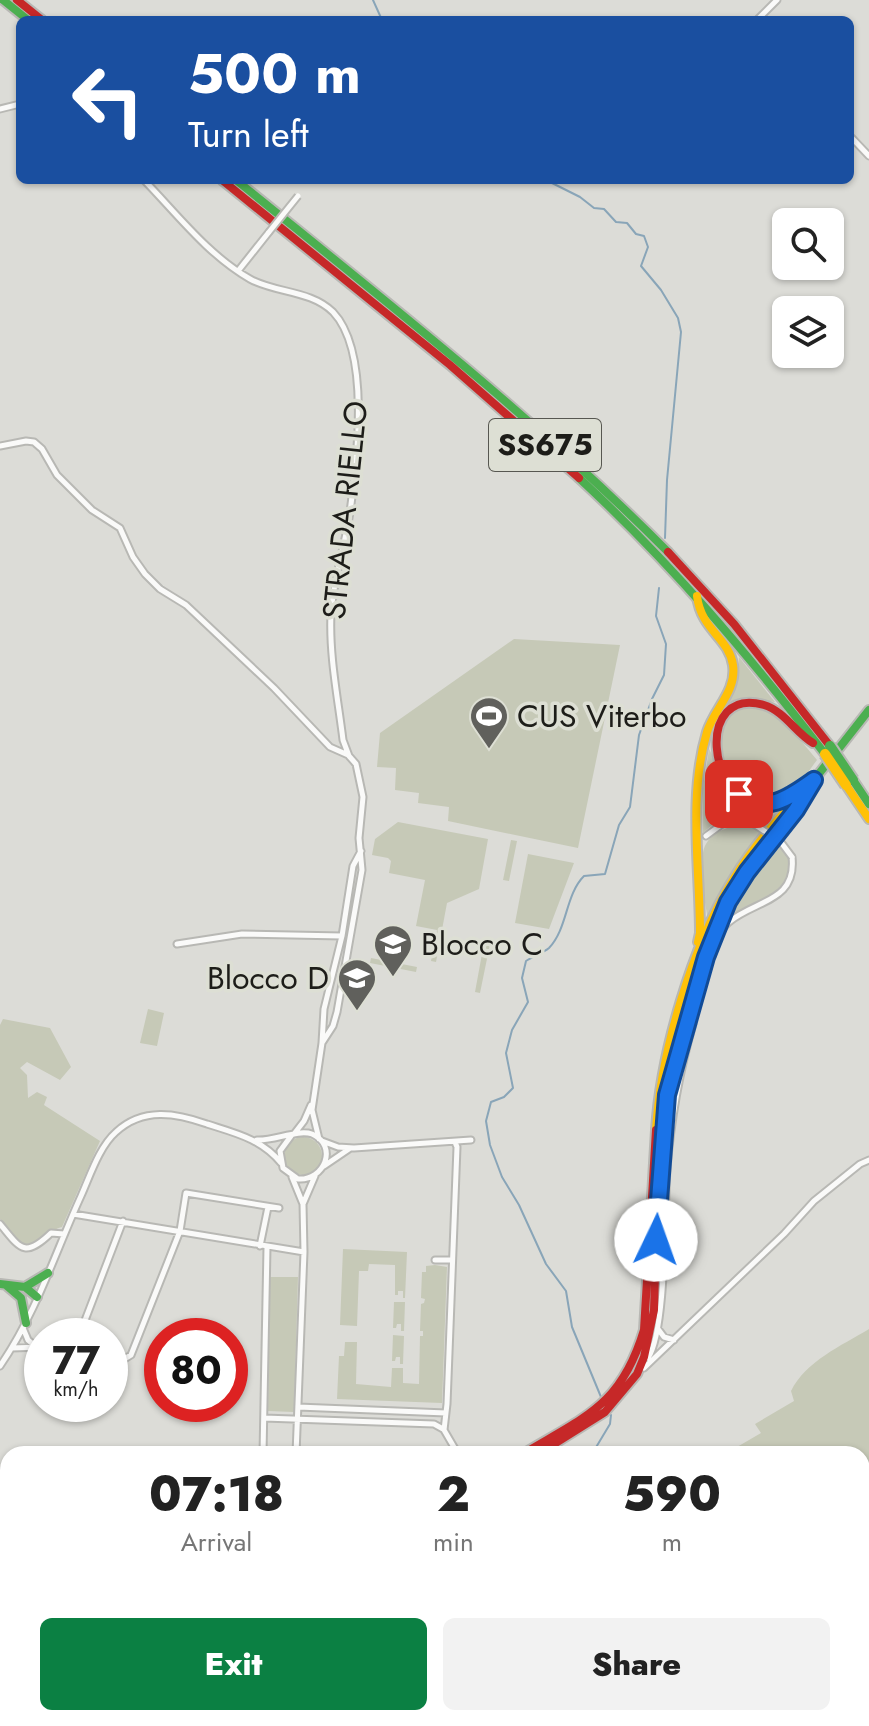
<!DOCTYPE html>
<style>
body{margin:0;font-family:Jost,sans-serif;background:#f2f2f2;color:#222;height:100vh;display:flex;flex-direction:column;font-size:30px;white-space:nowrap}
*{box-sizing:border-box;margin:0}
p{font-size:26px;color:#767676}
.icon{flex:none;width:44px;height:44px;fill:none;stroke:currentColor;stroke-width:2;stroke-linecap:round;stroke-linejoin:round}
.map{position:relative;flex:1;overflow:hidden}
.drawer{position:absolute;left:0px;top:1446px;width:870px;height:280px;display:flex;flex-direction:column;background:#fff;border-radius:24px 24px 0 0;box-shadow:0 2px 6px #0004}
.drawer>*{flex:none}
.top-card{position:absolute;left:16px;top:16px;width:838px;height:168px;border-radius:12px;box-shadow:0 2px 6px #0004;background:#1a4fa0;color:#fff;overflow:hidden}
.tools{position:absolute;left:772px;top:208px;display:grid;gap:16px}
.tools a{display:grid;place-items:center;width:72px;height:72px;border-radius:12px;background:#fff;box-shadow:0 2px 6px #0004;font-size:40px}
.speed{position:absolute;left:24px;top:1318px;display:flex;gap:16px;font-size:40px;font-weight:700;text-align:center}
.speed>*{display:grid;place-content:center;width:104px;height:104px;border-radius:50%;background:#fff;box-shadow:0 2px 6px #0004;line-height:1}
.speed small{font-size:20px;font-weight:400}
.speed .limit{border:12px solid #d22;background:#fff;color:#111}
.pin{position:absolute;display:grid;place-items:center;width:68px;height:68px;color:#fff;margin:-34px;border-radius:16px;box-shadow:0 4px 12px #0006}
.me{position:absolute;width:88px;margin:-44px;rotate:3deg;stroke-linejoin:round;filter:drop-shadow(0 0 6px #0008)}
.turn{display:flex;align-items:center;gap:28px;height:168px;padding:0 40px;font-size:36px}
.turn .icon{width:104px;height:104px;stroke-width:2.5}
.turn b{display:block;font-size:56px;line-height:68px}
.eta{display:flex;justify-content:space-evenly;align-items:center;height:136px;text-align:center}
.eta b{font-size:48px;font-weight:800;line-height:56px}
.cta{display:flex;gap:16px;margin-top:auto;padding:16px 40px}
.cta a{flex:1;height:92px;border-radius:12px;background:#0b8043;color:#fff;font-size:32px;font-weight:800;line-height:92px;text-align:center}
.cta a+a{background:#f2f2f2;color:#222}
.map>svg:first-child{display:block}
.green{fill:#c6c9b7}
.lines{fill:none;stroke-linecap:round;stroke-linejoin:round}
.stream{stroke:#89a5b8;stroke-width:2}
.street-casing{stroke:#b8b8b4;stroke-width:9}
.fast-casing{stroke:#b8b8b4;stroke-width:12}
.slow-casing{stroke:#b8b8b4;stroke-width:12}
.jam-casing{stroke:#b8b8b4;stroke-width:12}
.street{stroke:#fafaf9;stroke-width:5}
.fast{stroke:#4caf50;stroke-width:8}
.slow{stroke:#ffc107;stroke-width:8}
.jam{stroke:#c62828;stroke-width:8}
.street-bridge-casing{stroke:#b8b8b4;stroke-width:9;stroke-linecap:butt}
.fast-bridge-casing{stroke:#b8b8b4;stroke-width:14;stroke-linecap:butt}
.slow-bridge-casing{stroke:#b8b8b4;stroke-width:14;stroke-linecap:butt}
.jam-bridge-casing{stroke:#b8b8b4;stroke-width:14;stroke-linecap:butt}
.street-bridge{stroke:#fafaf9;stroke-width:5}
.fast-bridge{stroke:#4caf50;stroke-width:10}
.slow-bridge{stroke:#ffc107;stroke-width:10}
.jam-bridge{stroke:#c62828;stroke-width:10}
.route-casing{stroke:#114b97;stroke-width:20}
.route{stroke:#1a73e8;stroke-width:14}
.labels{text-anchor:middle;stroke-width:7;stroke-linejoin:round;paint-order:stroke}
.shield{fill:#dddfd4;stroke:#575751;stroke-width:2}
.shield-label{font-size:30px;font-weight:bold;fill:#1d1d19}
.street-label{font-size:32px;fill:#1d1d19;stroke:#dddfd4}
.poi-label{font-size:32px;fill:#1d1d19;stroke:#dddfd4;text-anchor:start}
</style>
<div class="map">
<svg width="869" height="1726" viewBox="0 0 869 1726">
<rect width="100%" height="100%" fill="#dcdcd7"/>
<path class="green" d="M514,639L620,645L578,848L448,821L449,807L418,803L419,793L395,790L396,768L377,767L380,733Z
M739,657L775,702C754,698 742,700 722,710L737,684Z
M762,707L781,717L817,760C809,770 800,786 789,793C740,821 691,736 737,710C744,706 755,707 762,707Z
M709,749L733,793L773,807L786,804L708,919C704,899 700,873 703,853C706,832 732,823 750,826L752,817C731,812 717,819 703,833V788Z
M398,822L488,839L479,889L447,903L436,962L431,961L437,930L416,926L425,880L389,873L391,861L388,858L372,855L375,839Z
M511,840L517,841L509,881L503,880Z
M778,842C813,879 763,905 732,915C735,889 762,863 778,842Z
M528,854L574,863L549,929L515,923Z
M484,943L490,944L480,993L475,992Z
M371,958L417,967L416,972L370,963Z
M148,1009L164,1013L157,1046L140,1043Z
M3,1019L50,1028L71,1067L60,1080L27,1062L20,1068L27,1075L28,1098L37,1092L47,1097L44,1105L100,1141L62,1227C47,1231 45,1240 35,1245C20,1251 7,1228 0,1219V1025Z
M284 1156a19 19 0 1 1 38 0a19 19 0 1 1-38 0Z
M343,1249L407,1252L405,1298H403V1291H398V1295H395V1265L369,1264L368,1271H359L357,1326L340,1325Z
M435,1265L447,1267L442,1403L337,1399L339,1356H344L345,1342H357L356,1384L391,1387L392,1368H403V1383L419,1384L420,1336H423V1331H420L421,1304L424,1303L425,1299L421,1298L422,1272H426V1266Z
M270,1277H298L294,1412L268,1411Z
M394,1302H405L404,1331H401V1324H397L396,1328H393Z
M869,1329V1559L862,1570V1454H725L761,1433L755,1424L794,1401L791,1391C806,1361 841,1346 869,1329Z
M393,1335L404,1336L403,1364H400V1357H396L395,1361H392Z
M502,1718H769L764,1726H751L732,1720L730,1726H529Z"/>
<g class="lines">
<path class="stream" d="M373,0L382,20
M546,180L580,197L594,208L604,209L616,222L627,223L636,234L644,236L648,247L641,266L661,290L678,318L681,332L667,480L665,538
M601,1397L572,1327L566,1291L546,1264L519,1205L502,1177L490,1145L486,1121L491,1102L504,1097L513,1088L506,1053L512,1030L528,1002L522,978L526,961C532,957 543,953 549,948C568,928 565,895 584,876L605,874L619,825L630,807L639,735L652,699L664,675L666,644L656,616L659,588
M592,1454L610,1424L611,1415"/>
<g class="street-casing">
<path id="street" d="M757,20L777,0
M0,109L20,104
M850,136L869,156
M144,180C177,214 208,255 250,279C275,293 311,290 333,312C371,352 357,461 350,512C345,546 333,580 331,614C329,655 338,699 343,740L349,756L356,764L363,797L359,838L362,870L337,1012L333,1026L322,1043
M238,271L269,232
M0,446L26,441L34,442L42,449L57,475L92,510L120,528L133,557L145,574L160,589L186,605L274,688L330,747L348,755
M706,836L725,822L749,821
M177,944L242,934L342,936
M712,957C716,944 718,931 729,922C755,900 797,902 792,857
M294,1134L304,1121L311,1105
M319,1139L312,1110L322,1043L324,1009L342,936L353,866L361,851
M257,1140C274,1141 298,1129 312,1134C339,1146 324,1181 298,1179L283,1168L280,1151L291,1136
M322,1141L338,1147L354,1148L471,1140
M455,1142L457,1147L447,1404L444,1430L458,1454
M324,1166L349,1149
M292,1177L303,1204L304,1252L296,1454
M303,1204L315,1176
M73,1214L304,1252
M0,1224C20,1248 24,1259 51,1233L64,1234
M260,1246L268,1207
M435,1260H452
M23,1328L28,1340L34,1345
M658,1329L664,1337L674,1340
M79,1336L123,1221
M12,1348L42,1347
M648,1358C667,1329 664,1210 667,1169C671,1119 679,1073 693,1024
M110,1359L121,1361L131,1355L180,1231L186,1193L279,1208
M0,1366C36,1314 55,1253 81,1196C90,1176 99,1147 116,1132C143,1107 176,1113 207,1124C235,1133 262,1139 281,1163
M644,1368L784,1234L814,1201L860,1164L869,1160
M298,1407L446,1413
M264,1418L434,1424L443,1429
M263,1454L267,1247
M862,1586L869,1575
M780,1726L784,1718"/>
</g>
<g class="fast-casing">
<path id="fast" d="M3,0L28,20
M236,180C384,300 534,417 668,552
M579,478C673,565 747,653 825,754
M814,780L869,710
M853,780L869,804
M718,924L747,872L803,799
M0,1284L25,1287L48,1273
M7,1286L21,1298L26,1323
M25,1287L37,1297
M0,1491L8,1510
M214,1718L222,1723L243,1725
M391,1718L425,1726"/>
</g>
<g class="slow-casing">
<path id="slow" d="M697,596C701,630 729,638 733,665C737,691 714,709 707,732C688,796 700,868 700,933L698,942
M846,785L869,819
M656,1130C661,1052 692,946 733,880C755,843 785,811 814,780
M379,1724L383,1726
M201,1726L202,1718
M241,1726L311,1718L407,1726"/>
</g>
<g class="jam-casing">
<path id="jam" d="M17,0L42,20
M222,180L450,365L579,478
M668,552L734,624L830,746
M796,792C788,795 776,803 767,803C706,805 695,685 764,705C784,711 796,733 813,743
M523,1454C586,1416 621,1406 644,1330L656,1130
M538,1454L605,1412L637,1374L644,1357L654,1310L657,1208L667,1095L712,939
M8,1595L1,1702L3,1714L11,1726
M159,1726L170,1718"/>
</g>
<use href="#street" class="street"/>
<use href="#fast" class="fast"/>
<use href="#slow" class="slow"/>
<use href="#jam" class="jam"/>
<g class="street-bridge-casing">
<path id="street-bridge" d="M269,232L298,196
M749,821L780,841L792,857"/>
</g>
<g class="fast-bridge-casing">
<path id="fast-bridge" d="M830,746L853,780"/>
</g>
<g class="slow-bridge-casing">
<path id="slow-bridge" d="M825,754L846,785"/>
</g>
<g class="jam-bridge-casing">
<path id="jam-bridge" d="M404,1718L407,1726
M413,1718L415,1726"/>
</g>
<use href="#street-bridge" class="street-bridge"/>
<use href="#fast-bridge" class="fast-bridge"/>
<use href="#slow-bridge" class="slow-bridge"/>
<use href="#jam-bridge" class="jam-bridge"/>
</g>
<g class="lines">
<g class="route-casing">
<path id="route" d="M656,1240L667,1095L706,957L728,902L747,872L796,810L814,780C790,797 767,815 739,794"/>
</g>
<use href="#route" class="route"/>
</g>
<defs>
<g id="stadium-pin" transform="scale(2)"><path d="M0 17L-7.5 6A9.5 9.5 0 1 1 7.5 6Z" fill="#60605c" stroke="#dddfd4"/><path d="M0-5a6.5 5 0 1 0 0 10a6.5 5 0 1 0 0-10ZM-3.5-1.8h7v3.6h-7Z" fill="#fff"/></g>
<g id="university-pin" transform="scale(2)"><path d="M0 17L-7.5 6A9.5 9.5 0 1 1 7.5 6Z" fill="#60605c" stroke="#dddfd4"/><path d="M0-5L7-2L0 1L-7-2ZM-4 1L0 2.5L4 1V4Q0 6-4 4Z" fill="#fff"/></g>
</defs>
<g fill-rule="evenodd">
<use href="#stadium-pin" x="489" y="716"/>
<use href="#university-pin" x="393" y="944"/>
<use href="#university-pin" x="357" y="978"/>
</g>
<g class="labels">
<rect class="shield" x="489" y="419" width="112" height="52" rx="6"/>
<g class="shield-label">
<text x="545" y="455">SS675</text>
</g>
<g class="street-label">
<text transform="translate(345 510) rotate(-84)" y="11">STRADA RIELLO</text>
</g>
<g class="poi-label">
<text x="517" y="727">CUS Viterbo</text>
<text x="421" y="955">Blocco C</text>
<text x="329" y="989" text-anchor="end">Blocco D</text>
</g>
</g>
</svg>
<div class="tools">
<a><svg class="icon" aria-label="search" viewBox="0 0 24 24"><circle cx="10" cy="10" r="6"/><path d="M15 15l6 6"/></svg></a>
<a><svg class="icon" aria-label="layers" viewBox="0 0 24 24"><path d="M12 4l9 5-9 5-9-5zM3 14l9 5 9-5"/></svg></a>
</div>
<div class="speed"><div>77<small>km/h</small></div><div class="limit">80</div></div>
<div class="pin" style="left:739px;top:794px;background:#d93025"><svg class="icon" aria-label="arrive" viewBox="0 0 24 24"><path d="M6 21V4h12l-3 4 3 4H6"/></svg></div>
<svg class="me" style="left:656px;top:1240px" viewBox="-20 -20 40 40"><circle r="19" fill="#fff"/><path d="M0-13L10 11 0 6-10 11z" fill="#1a73e8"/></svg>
<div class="top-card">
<div class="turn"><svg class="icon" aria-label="left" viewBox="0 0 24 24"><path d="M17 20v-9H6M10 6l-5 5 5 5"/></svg><div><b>500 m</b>Turn left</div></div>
</div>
<section class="drawer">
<div class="eta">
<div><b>07:18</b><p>Arrival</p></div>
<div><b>2</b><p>min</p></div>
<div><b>590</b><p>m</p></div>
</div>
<div class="cta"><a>Exit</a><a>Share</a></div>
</section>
</div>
